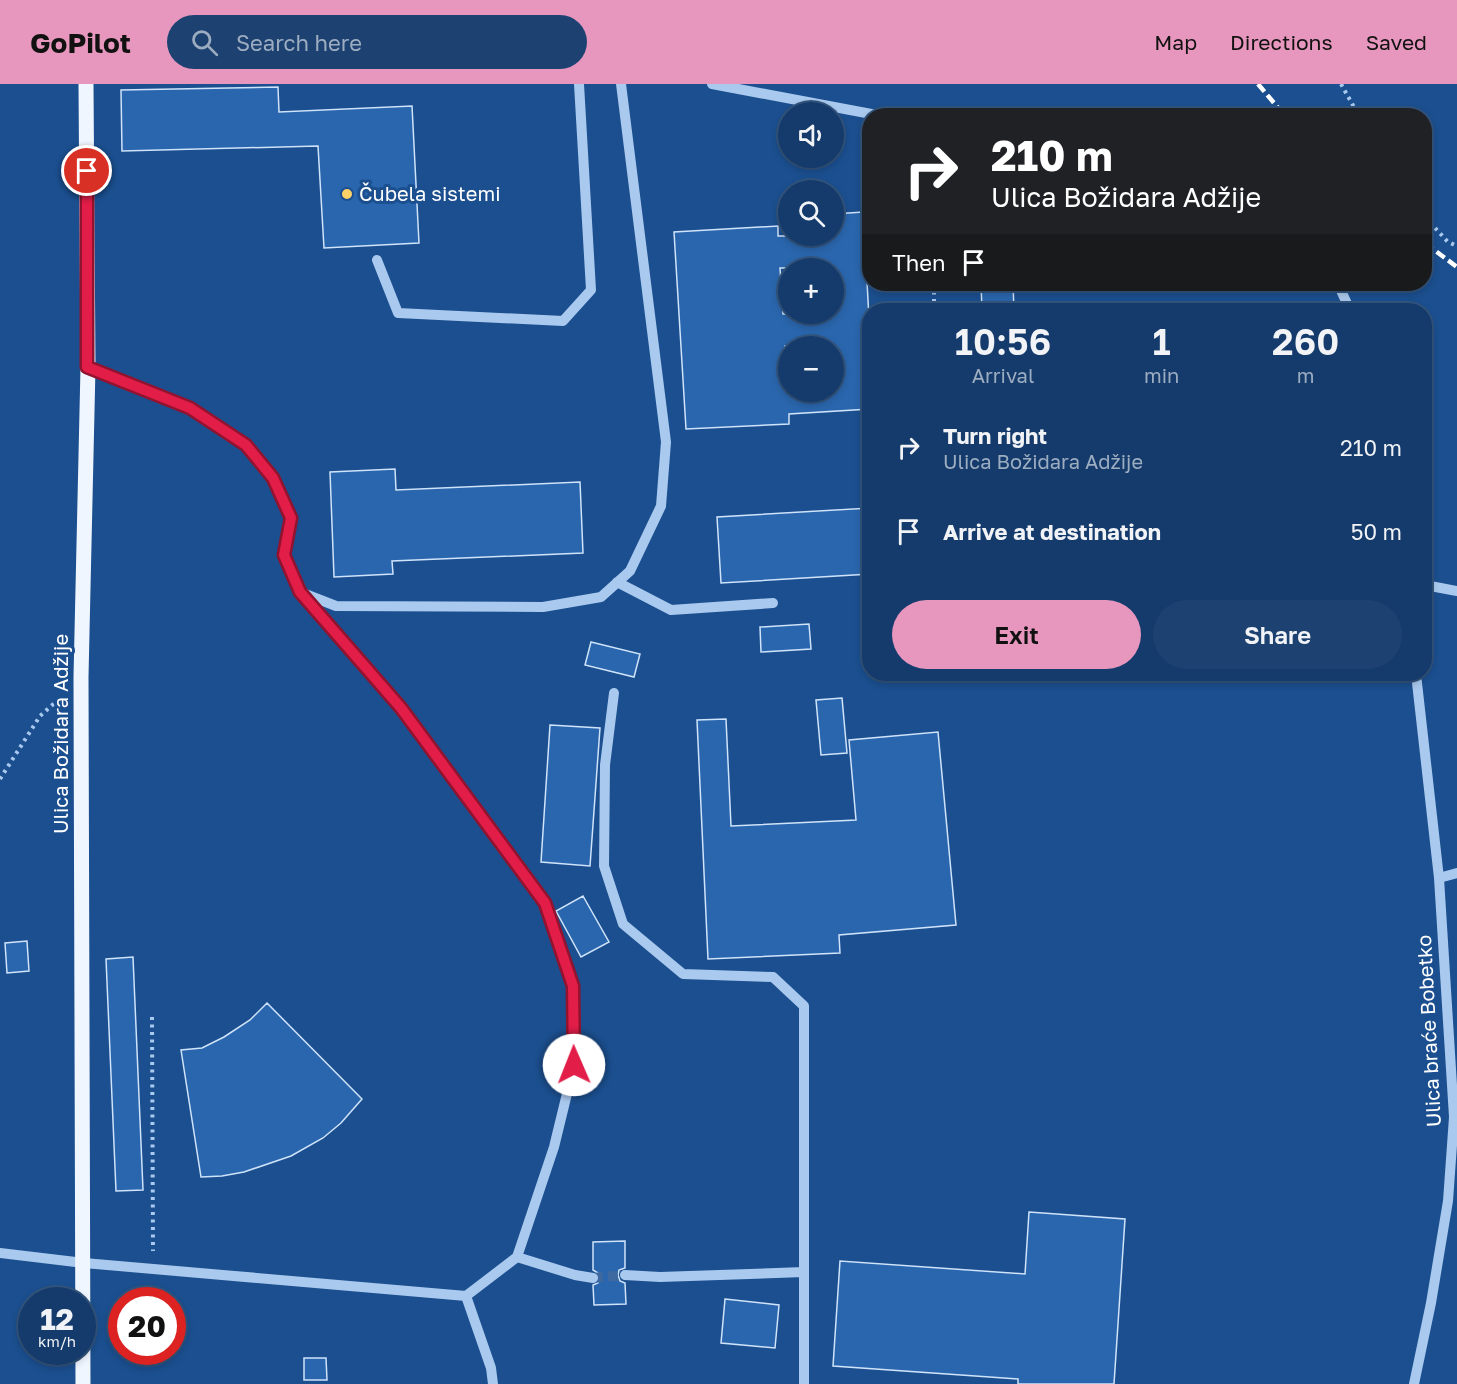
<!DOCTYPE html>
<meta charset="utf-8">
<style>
body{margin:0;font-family:"Golos Text",sans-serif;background:#1d4271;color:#f1f3f6;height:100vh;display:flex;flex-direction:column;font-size:22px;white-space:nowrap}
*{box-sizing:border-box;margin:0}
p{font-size:20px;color:#9dadc1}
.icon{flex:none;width:33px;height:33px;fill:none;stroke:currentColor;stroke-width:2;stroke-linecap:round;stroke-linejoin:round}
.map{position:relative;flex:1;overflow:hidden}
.details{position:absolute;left:862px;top:219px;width:570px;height:378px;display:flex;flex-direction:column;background:#143b6b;border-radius:24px;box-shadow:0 3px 9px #0003,0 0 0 2px #33557e}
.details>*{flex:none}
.banner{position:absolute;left:862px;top:24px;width:570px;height:183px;border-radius:24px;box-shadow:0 3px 9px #0003,0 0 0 2px #33557e;background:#202124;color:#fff;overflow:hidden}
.fabs{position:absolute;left:778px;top:18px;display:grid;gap:12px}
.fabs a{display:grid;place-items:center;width:66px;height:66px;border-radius:50%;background:#143b6b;box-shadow:0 3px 9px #0003,0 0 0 2px #33557e;font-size:30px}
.speed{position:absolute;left:18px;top:1203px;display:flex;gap:12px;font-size:30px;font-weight:700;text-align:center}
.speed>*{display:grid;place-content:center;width:78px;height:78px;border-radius:50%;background:#143b6b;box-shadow:0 3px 9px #0003,0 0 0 2px #33557e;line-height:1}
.speed small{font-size:15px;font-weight:400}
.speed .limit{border:9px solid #d22;background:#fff;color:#111}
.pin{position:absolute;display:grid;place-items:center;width:51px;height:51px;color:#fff;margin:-26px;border:3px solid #fff;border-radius:50%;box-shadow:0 2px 6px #0007}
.me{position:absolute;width:66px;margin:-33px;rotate:359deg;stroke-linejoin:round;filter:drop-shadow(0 0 4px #0008)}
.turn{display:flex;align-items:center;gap:21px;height:126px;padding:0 30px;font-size:27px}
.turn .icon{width:78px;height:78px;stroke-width:2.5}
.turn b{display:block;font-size:42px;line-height:51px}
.then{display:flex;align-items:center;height:57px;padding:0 30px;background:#0003;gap:12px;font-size:22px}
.eta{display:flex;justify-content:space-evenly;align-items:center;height:102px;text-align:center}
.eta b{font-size:36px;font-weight:600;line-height:42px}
.button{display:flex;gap:12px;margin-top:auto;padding:12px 30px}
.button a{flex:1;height:69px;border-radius:36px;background:#e797bd;color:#111;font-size:24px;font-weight:600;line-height:69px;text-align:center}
.button a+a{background:#1d4271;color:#f1f3f6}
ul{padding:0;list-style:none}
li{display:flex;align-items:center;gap:18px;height:84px;padding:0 30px}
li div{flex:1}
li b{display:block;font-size:22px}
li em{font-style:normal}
header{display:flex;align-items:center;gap:36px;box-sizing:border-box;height:84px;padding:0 30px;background:#e797bd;color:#111}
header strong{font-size:28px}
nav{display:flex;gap:33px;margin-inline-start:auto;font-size:21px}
.search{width:420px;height:54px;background:#1d4271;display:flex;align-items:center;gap:15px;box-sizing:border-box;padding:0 21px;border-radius:33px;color:#9dadc1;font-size:22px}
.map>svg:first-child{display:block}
.building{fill:#2a66ad;stroke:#cfe3fa;stroke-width:1.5;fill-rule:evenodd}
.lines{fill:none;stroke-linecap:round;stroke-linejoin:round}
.minor-tunnel{stroke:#3d69a0;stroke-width:10;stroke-dasharray:10 5;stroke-linecap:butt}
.path{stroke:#a9c9ee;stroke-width:4;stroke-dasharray:3 4.5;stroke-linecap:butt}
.minor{stroke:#a9c9ee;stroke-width:10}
.major{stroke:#f0f6ff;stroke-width:15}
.rail{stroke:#fff;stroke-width:4.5;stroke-dasharray:10 4.5;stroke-linecap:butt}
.route-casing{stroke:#92132f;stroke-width:15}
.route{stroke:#e11d48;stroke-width:10}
.poi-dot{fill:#ffd166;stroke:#1b4f8f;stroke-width:2}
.labels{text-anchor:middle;stroke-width:6;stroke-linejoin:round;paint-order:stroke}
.poi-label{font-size:20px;fill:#fff;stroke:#1b4f8f;text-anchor:start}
.street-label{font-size:20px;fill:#fff;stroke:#1b4f8f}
</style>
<header>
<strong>GoPilot</strong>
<div class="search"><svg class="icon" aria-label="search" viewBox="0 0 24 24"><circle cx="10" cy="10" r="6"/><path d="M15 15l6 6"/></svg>Search here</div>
<nav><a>Map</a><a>Directions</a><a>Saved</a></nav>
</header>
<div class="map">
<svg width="1457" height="1300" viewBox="0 0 1457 1300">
<rect width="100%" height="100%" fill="#1b4f8f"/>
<path class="building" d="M278,3L279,28L412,22L419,159L324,164L318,62L122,67L121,6Z
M863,128L870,251V325L789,330V340L686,345L674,148L778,142V152H834V130ZM780,184H834V230H783ZM785,262H834V308H788Z
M981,200H1013L1014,226H982Z
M395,385L396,406L580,398L583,469L392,477L393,490L334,493L330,388Z
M870,424V490L721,499L717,433Z
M809,540L811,565L761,568L760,543Z
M591,558L640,570L634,593L585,581Z
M842,614L847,669L821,671L816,616Z
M726,635L731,742L856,736L849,656L938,648L956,841L839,851L840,869L708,875L697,636Z
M550,641L600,644L590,782L541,778Z
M583,812L609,858L581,873L556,827Z
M27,857L29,887L7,889L5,859Z
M133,873L143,1106L116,1107L106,875Z
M267,919L362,1015L341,1039L323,1054L291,1072L244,1088L222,1092L201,1093L181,966L202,964L224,953L250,936Z
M1029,1128L1125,1135L1114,1300H1018V1295L833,1282L840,1177L1025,1190Z
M625,1157V1184L619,1186L618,1191L620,1197L625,1199L626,1220L594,1221L593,1201L598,1199L600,1195L598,1189L593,1186V1158Z
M725,1215L779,1221L775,1264L721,1259Z
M304,1274H326L327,1296H304Z"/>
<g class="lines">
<path class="minor-tunnel" d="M593,1194L625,1191"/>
<path class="path" d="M1341,0L1359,32
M1425,133L1448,158L1457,162
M934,200V226
M0,695L40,632L59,615
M152,933L153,1167"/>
<path class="minor" d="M712,0L882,32
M377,176L398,229L563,237L591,206L579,0
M1338,200L1350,226
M88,283L191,324L246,361L273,394L291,434L284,471L300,508L336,522L543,523L601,513L630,487L661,422L666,358L621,0
M617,498L671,526L773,519
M1425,501L1457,507
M301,509L401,624L486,742L545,819L573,902L574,981L554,1063L517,1173
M614,609L605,681L604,782L623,840L683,890L773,893L804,922V1188L660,1193L625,1191
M1439,794L1457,789
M0,1169L84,1179L466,1212L517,1173L575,1191L593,1194
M804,1188V1300
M466,1212L491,1284L493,1300
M1414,1300L1431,1219L1448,1117L1454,1033L1439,794L1416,590"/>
<path class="major" d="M83,1300L81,593L88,283L86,0"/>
<path class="rail" d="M1258,0L1285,32
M1425,159L1457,183"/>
</g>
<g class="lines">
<g class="route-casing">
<path id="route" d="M87,87V283L190,324L246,361L273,394L291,434L284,471L300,508L401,624L545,819L573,902L574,981"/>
</g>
<use href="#route" class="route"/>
</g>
<circle class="poi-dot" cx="347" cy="110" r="6"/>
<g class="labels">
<g class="poi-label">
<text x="359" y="117">Čubela sistemi</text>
</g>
<g class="street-label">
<text transform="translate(61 650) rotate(-90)" y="7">Ulica Božidara Adžije</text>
<text transform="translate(1429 947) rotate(-93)" y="7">Ulica braće Bobetko</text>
</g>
</g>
</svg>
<div class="fabs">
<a><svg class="icon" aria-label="sound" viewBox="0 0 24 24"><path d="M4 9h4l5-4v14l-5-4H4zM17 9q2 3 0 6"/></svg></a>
<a><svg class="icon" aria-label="search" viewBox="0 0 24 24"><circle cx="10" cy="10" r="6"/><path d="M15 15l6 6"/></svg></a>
<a>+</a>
<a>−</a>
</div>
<div class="speed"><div>12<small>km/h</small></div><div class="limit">20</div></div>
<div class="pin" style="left:87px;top:87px;background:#d93025"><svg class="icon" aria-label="arrive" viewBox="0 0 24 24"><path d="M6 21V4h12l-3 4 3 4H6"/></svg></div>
<svg class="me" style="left:574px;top:981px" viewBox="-20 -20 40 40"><circle r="19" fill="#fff"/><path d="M0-13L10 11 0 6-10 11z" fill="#e11d48"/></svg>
<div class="banner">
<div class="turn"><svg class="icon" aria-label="right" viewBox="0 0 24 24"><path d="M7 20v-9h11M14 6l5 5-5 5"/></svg><div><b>210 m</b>Ulica Božidara Adžije</div></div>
<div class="then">Then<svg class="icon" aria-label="arrive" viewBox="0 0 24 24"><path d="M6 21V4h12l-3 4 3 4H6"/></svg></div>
</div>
<section class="details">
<div class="eta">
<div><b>10:56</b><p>Arrival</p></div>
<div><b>1</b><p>min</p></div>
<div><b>260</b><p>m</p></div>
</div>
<ul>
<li><svg class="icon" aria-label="right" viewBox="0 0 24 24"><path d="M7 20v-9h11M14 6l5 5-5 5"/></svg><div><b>Turn right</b><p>Ulica Božidara Adžije</p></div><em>210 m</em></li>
<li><svg class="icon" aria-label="arrive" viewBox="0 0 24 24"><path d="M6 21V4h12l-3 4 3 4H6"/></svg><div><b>Arrive at destination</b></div><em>50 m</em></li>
</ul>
<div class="button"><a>Exit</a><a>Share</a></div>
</section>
</div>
